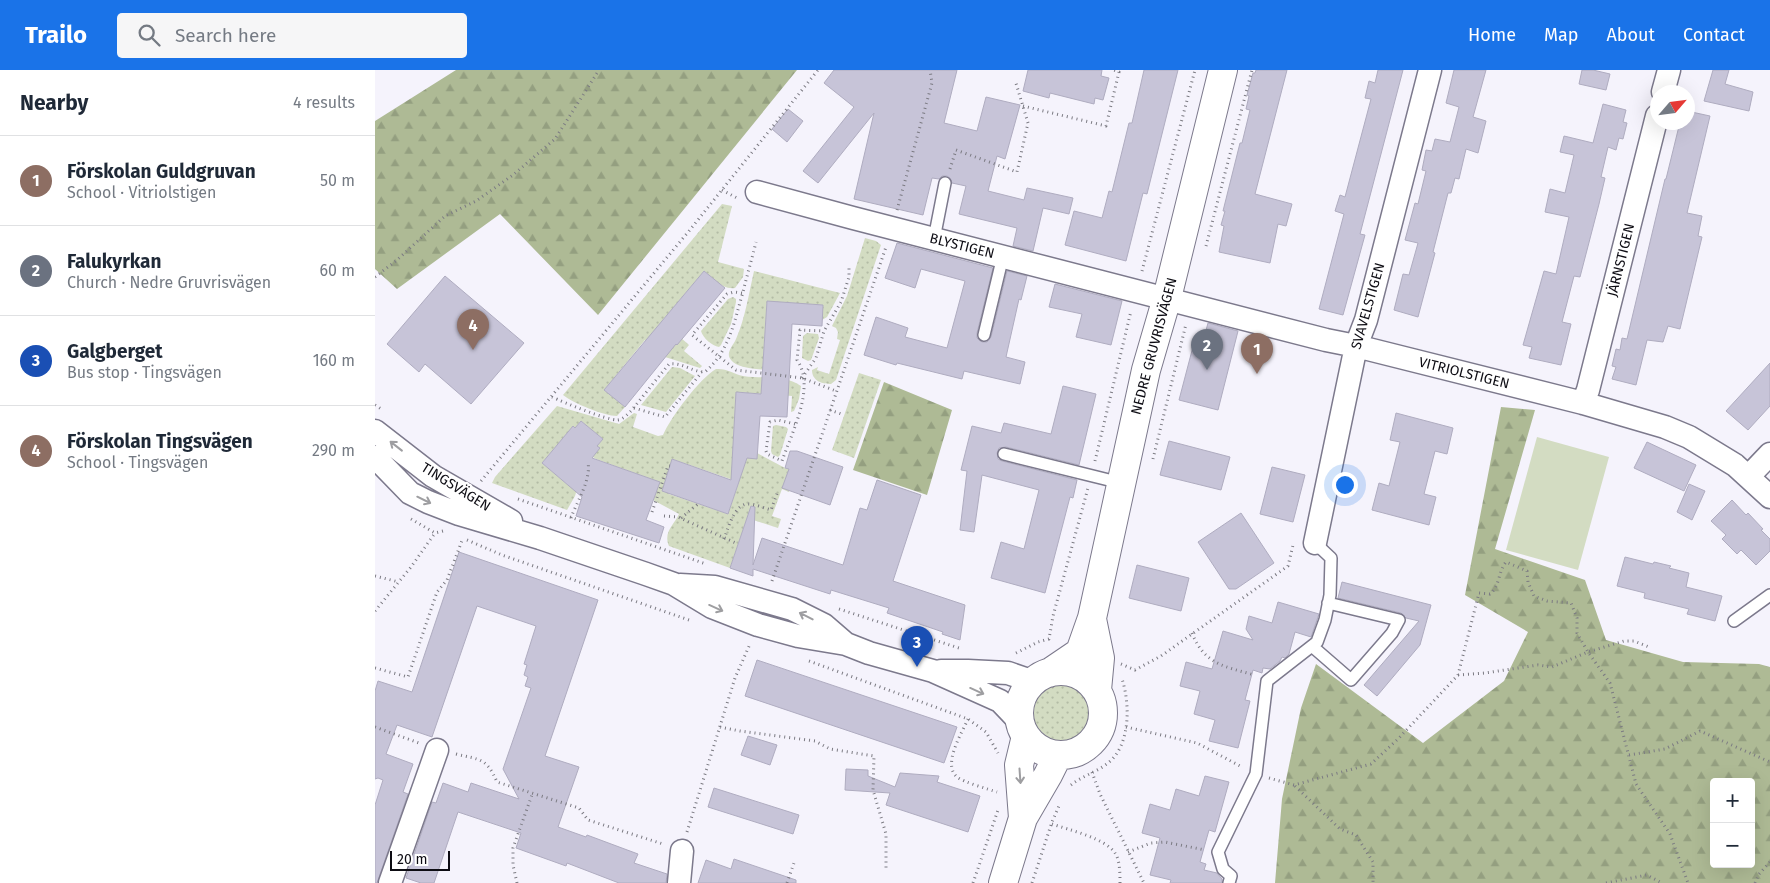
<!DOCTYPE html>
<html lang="en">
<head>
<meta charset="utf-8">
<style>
  :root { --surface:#fff; --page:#f6f6f7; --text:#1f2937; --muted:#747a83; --line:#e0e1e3; --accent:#1a73e8 }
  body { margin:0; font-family:"Fira Sans",sans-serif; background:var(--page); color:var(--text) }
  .controls { position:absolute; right:15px; bottom:15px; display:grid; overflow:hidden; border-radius:5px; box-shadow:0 5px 20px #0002 }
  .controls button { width:45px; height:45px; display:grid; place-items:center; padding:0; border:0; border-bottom:1px solid var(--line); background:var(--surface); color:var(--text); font:25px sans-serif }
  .compass { position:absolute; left:1275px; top:15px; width:45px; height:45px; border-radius:50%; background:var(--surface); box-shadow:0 5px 20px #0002; rotate:62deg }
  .scale { position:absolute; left:15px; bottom:12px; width:60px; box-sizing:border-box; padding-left:5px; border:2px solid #0d0c13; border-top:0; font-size:14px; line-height:18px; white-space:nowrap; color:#0d0c13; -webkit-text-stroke:4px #fff; paint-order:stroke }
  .you { position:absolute; left:969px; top:414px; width:18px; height:18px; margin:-12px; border:4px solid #fff; border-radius:50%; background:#1a73e8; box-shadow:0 0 0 8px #1a73e833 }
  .badge { display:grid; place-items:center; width:32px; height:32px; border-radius:50%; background:var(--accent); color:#fff; font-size:16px; font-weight:700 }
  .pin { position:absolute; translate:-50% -41px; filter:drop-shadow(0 1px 2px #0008) }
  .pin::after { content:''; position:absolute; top:26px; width:18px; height:15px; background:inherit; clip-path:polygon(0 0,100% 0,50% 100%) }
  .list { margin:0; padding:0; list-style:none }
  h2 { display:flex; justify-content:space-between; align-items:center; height:65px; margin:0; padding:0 20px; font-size:21px }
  h2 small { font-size:16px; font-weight:400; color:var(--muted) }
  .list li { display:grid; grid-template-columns:32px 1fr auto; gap:15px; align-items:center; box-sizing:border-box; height:90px; padding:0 20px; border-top:1px solid var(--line) }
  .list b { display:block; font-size:19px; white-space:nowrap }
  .list p { margin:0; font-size:16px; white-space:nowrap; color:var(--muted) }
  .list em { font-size:16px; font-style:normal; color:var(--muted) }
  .icon { flex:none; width:28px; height:28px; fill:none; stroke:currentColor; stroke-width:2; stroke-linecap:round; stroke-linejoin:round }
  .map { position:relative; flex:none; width:1395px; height:813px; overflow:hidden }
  header { display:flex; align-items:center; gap:30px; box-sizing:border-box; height:70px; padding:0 25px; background:var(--accent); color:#fff }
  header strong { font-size:24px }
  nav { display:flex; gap:28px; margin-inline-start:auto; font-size:18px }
  .search { width:350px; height:45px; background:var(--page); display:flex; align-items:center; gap:12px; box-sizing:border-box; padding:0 18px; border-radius:5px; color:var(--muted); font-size:19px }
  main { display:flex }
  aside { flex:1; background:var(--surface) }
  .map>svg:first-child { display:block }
  .green { fill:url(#green-dots); fill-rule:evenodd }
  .forest { fill:url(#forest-firs); fill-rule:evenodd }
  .pitch { fill:#d3dcc2 }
  .building { fill:#c7c4d8; stroke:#afacc0 }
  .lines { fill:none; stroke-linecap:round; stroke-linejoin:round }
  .lane-casing { stroke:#7c798c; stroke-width:14 }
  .street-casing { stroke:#7c798c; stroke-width:25 }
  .secondary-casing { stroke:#7c798c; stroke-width:30 }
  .path { stroke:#7b7a82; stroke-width:3; stroke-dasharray:1 4; stroke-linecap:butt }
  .lane { stroke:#fff; stroke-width:11 }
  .street { stroke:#fff; stroke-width:22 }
  .secondary { stroke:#fff; stroke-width:28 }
  .oneway { stroke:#9e9ea1 }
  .labels { text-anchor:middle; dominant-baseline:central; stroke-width:5; stroke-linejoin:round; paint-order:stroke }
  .street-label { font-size:14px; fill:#0d0c13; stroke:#fff }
</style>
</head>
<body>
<header>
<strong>Trailo</strong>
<div class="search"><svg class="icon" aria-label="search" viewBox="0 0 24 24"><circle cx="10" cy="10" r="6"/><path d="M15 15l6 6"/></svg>Search here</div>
<nav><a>Home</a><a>Map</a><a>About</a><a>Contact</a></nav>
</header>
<main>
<aside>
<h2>Nearby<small>4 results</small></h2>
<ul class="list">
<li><span class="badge" style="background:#8d6e63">1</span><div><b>Förskolan Guldgruvan</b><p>School · Vitriolstigen</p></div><em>50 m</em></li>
<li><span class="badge" style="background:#6b7280">2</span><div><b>Falukyrkan</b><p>Church · Nedre Gruvrisvägen</p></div><em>60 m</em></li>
<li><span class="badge" style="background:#1a4fb4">3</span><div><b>Galgberget</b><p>Bus stop · Tingsvägen</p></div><em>160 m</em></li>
<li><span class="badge" style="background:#8d6e63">4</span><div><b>Förskolan Tingsvägen</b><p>School · Tingsvägen</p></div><em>290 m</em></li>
</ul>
</aside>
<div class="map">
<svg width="1395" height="813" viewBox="0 0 1395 813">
  <defs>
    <pattern id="green-dots" width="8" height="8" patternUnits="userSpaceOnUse" patternTransform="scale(1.25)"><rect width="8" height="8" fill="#d3dcc2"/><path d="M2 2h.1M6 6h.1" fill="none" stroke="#b4bca6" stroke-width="1.8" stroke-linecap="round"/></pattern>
    <pattern id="forest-firs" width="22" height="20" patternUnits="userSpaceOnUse" patternTransform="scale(1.25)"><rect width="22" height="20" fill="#aeba95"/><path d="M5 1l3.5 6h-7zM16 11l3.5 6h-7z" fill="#949f80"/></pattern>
  </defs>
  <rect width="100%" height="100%" fill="#f5f3fc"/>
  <path class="green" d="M347,134L357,136L343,192L369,199L368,207L360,218C347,220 338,208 329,201L287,251L314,275L309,281L327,296L325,298L290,287L270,270L229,320L250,337L242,346C229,346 198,333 188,325Z
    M490,168L501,171L506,175L461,310L456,314C447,314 437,311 437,300L443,297L442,300L454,304L465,270L462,269L463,262L461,258L457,256L472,226Z
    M379,201L465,223L452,247L447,250L448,235L392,232L388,296L412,300C399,300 364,301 356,290C350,283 358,276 361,269C370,249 374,223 379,201Z
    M358,227L361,229V232L356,254L346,275L344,277C337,276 328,268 326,261L353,229Z
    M432,263L443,264L444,268L436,290L433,291L427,288L428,266Z
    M297,297L305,298L320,306L291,342L266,335Z
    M341,299C351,298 359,304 368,306C387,309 409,304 426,316L424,329L419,341L416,342L417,326L361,322L382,389V383L410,398L422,402L414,422L407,419L397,446L406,449L403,458L372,448L355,498L294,476C288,462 299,455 304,444L278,430L284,412L221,389L218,387L222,376L228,369L206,351L200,358L198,356L167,393L193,415L208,399L200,426L192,440L117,413L120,407L182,336L244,354L259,343L262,344L258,357L283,366L288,365C296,347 325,308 341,299ZM297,389L364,412L353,444L294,424Z
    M484,303L506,310L479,388L457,380Z
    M401,355L411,357L413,359L405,385L403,387L397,384L396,381L398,356Z
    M656 642a30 30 0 1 1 60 0a30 30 0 1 1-60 0Z"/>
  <path class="forest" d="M81,0H422L223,245L125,144L22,219L0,199V51Z
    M509,312L577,340L552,425L478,400Z
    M1126,337L1160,340L1120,479L1210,510L1231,570L1308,592L1384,594L1395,597V813H900L907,729L926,638L941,594L1048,673L1129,611L1153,562L1090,525ZM1339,712H1376V794H1339Z"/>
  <path class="pitch" d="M1162,367L1234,387L1203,500L1131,480Z"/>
  <path class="building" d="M459,0H582L569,53L602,61L611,27L645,35L630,89L622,86L613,121L649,130L652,118L698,128L694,144L668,138L658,181L638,176L642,158L584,144L591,116L577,113L575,108L572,106H567L564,109L557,108L548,145L479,129L499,43L443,113L428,101L479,37L449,13Z
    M653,0H727L726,6L734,8L728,30L720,28L719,34L675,23L674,28L648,21Z
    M769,0H803L772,124L768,123L751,191L690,175L699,141L727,148L734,121L737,122L754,53H757Z
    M881,0H912L880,124L917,134L911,156L903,154L895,193L844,182L849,156L846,155L850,141H848L865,73H867L875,40L871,39L874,26L872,25L878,3H880Z
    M1003,0H1028L985,164L990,165L968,245L944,239L969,144L960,141L965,125L970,127L996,29L990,28L994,11L1000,13Z
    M1079,0H1111L1098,47L1111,51L1103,83L1091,79L1084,109L1080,108L1076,123H1073L1058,182L1060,183L1043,247L1019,240L1028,204L1034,205L1043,173L1030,170L1040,133L1043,134L1051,101L1047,100L1051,80L1057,81L1060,69L1075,72L1084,37L1071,33Z
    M1207,0H1218L1235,4L1231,20L1204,14Z
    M1338,0H1354L1350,14L1378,22L1374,41L1329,31Z
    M1228,34L1251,40L1248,52L1252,53L1248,69L1244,68L1241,80L1233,77L1226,107L1230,108L1224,134L1205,207L1199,206L1187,252L1196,254L1186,295L1154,288L1157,277L1148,275L1169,201L1181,204L1194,147L1170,142L1175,119L1190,123L1199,85L1185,82L1189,66L1218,73Z
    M413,39L428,51L412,72L397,59Z
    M1312,41L1335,46L1312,143L1327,146L1323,166L1327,167L1305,259L1293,256L1288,272L1272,270L1261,315L1237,309L1241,297L1237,296L1241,279L1245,280L1247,268L1252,269L1290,109H1291L1305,52H1312Z
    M522,173L618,198L602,263V268L607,272H612L616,267L632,201L652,206L646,230L644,229L631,287L650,292L645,314L589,301L587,309L522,293L521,295L489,285L501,247L533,258L530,267L572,278L590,211L546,199L540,218L510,208Z
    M329,201L350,218L302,275L301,274L250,337L229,320Z
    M70,206L149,273L96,334L50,294L44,302L12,274Z
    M680,214L747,231L736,275L701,267L707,244L674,237Z
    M392,231L448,235L447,256L417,254L412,347L385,346L382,389L372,388L353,444L287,421L297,389L356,410L361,322L386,324Z
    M833,253L863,261L843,340L804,330L820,269L828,271Z
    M1395,293V336L1373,360L1351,341Z
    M688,316L721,324L704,395L631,377L624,378L622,383L623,389L627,391L702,410L698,428L695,427L670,523L616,508L626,472L649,479L664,420L607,405L599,462L585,460L592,401L586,400L597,356L626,363L629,353L676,364Z
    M1021,343L1078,358L1072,384L1060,381L1049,424L1061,427L1054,455L997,440L1004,413L1014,416L1025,372L1015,370Z
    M206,351L228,369L222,376L225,378L217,388L285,412L271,450L289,457L284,473L201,446L207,427L167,393L198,356L200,358Z
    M794,371L855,387L846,420L785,405Z
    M1272,372L1321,395L1309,421L1259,398Z
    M415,381H422L468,397L455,435L407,418L414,399L410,398Z
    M897,397L930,405L918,452L885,444Z
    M502,410L546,425L518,511L590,535L585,570L567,564L568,562L512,543L514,538L456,520L455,524L378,499V506L355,498L376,436L380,437L378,495L387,468L468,495L485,438L492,440Z
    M1314,414L1330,421L1317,450L1302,442Z
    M1357,430L1371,445L1373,443L1388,459L1386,460L1395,469V481L1381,495L1366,480L1362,484L1347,469L1351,465L1336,451Z
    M866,443L899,493L861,519H854L823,472Z
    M84,482L223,530L170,686L204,697L183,757L211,767L212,765L263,784L259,793L292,804L291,813H244L192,793L191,796L141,778L146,763L83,742L59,813H46L31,808L57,732L61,733L68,713L93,722L96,713L144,729L128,699L156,618L150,616L153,607L149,605L152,595L149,594L161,556L102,536L57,667L22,655L11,684L38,694L28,722L33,724L2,813H0V735L8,710L3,708L0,709V621L3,611L37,622Z
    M1250,487L1278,494L1279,492L1296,496L1294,498L1314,503L1311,517L1347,526L1340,551L1312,544L1314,539L1269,528L1270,523L1242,516Z
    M762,495L814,508L806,541L754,528Z
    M967,512L1056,535L1045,575L1002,626L989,615L1044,551L1031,548L1026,543L963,528Z
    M903,532L944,544L936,567L920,562L914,584L910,588L907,587L905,591L895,599L888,598L887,603L878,600L870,630L875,631L863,678L834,671L840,650L819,644L825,621L805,616L811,592L837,599L848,561L878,570L871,559L874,546L897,553Z
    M382,590L582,657L569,693L370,626Z
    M373,666L402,675L395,695L366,685Z
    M471,699L493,700V706L520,717L525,703L564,706L562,712L605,726L593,762L511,735L515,723L470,720Z
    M830,706L854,712L840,762L834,760L825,792L831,794L829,800L842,803L847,809V813H795L796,810L775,805L785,768L767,763L775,734L795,740L801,719L824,726Z
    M339,718L424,745L418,764L333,737Z
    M359,789L421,810V813H323L331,790L356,799Z"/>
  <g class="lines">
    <defs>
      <path id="lane" d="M559,169L570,113
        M609,265L628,186
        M629,384L746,413
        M1359,551L1395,525
        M938,577L976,610L1017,563L1024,550L953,533
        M854,813L856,806L848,799L843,782L881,704L892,611L942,572L950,550L955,525L956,488L940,473"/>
      <path id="street" d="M1288,22L1294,0
        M382,122L478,148L951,270L981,276L1208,333L1290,357L1314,367L1360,395L1395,427
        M1208,333L1213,320L1282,46
        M0,361L58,406L136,451
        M0,387L35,423L53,432L84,444L165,468L271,504L299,514L337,537L383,555L423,566L471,574L494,583L558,601L625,631L646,653
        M1374,406L1395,384
        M940,473L981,276L991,250L1055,0
        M305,515L340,517L417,539L449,555L471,574
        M566,601H593L633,603L659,612
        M15,813L62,680
        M304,813L307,781"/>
      <path id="secondary" d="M717,549L725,588L722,620
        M644 643a42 42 0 1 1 84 0a42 42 0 1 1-84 0Z
        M674,603L705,582L717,548L771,300L792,228L848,0
        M648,748L644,695L651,666
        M628,813L648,748L673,705L683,685"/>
    </defs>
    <use href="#lane" class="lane-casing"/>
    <use href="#street" class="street-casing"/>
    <use href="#secondary" class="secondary-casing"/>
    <path class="path" d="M648,36L731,56L744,2L739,0
      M575,99L581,80L642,102L653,53L640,10
      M347,120L362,128
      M522,140L557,13L555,0
      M831,176L877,0
      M767,201L820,0
      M0,207L22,190L70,146L101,131L138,105L180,69L224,0
      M367,223L359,222L352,224L317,265L361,300L427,308L461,321
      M427,308L441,288L449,261L466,232L474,207V195
      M177,327C188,332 231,350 242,350C247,350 252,345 256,341L294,294C307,292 317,302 330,302C355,280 359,252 368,222C372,205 377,189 381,172
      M0,335L8,340
      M259,338L290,347L327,302
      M455,340L469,345
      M420,354L403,350L395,352L391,381L392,384L407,391C417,362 441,317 422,290L425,260L449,261
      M778,389L811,254
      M720,391L756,241
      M106,411L314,161L443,0
      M143,429L331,494
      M277,442L293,396H295
      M289,446L303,447L363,474
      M196,448C202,431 216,411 213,392
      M306,448L323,434
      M36,449L60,463L68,461
      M349,469C353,459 359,434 373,434C380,434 389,438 396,440L403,421
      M92,470L127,485L314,550
      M0,506L24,512
      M397,511L511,177
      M464,539L587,579
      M0,541L36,497L60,463
      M817,563C830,595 849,596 879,605
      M641,583L663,572L674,569L678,546L713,418
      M434,591L593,649L611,662L623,683
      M746,594L760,600L786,586L913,496L918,475
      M0,598L33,607L62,522L72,510L88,468
      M1083,605L1110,603L1163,595L1177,597L1213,582L1249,571H1259L1274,577
      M593,649C587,663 567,694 582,707C588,712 613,719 622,722
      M0,657L44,673
      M345,657L365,661L440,671L455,679L499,686L498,720L511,764V798
      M751,657L822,673L867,697
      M81,684C105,690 111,687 122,712L204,738L213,750L288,774
      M1254,685L1290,679L1325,661L1395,692
      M717,702L725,724L769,813
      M894,708L919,715L996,694L1023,669L1083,605L1104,523L1115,524C1125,516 1123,502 1131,492L1152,501L1153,512L1159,526L1172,531L1196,533L1202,548V563L1213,582L1235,613L1261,714L1295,764L1313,813
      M696,715C707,706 722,702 733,693C756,675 755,633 747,609
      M920,716L965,759L981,765L998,792V813
      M677,754C694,760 730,768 740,783C745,790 745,804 745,813
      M312,762L360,608L375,574
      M753,782L776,773L790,772L830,780
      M142,813L138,795V778L158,722
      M412,813L420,790
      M598,813L623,740
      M657,813L677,752L684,736
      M1231,813L1272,805L1287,813
      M1380,813L1384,804L1395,792"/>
    <use href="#lane" class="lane"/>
    <use href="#street" class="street"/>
    <use href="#secondary" class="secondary"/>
  </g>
  <defs><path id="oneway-shaft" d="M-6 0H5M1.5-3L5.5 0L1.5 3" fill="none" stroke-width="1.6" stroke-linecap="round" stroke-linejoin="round" transform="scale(1.25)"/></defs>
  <g class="oneway">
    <use href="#oneway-shaft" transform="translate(21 376) rotate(-142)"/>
    <use href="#oneway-shaft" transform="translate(49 430) rotate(26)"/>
    <use href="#oneway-shaft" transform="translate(341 538) rotate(24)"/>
    <use href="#oneway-shaft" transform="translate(431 546) rotate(-153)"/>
    <use href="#oneway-shaft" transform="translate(602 621) rotate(24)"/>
    <use href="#oneway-shaft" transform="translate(645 706) rotate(86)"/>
  </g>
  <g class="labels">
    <g class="street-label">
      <text transform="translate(587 176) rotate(14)">BLYSTIGEN</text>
      <text transform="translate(1246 190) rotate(-76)">JÄRNSTIGEN</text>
      <text transform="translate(993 236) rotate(-74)">SVAVELSTIGEN</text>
      <text transform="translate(779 276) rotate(-75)">NEDRE GRUVRISVÄGEN</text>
      <text transform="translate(1089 303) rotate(14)">VITRIOLSTIGEN</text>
      <text transform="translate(81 417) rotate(32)">TINGSVÄGEN</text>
    </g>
  </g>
</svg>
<div class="controls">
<button>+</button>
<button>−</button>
</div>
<svg class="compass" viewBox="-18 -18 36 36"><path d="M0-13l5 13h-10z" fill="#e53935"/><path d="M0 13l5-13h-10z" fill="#747a83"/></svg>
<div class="scale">20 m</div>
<div class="you"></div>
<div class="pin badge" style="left:882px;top:304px;background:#8d6e63">1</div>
<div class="pin badge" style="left:832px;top:300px;background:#6b7280">2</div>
<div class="pin badge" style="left:542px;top:597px;background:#1a4fb4">3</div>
<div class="pin badge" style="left:98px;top:280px;background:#8d6e63">4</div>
</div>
</main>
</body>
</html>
